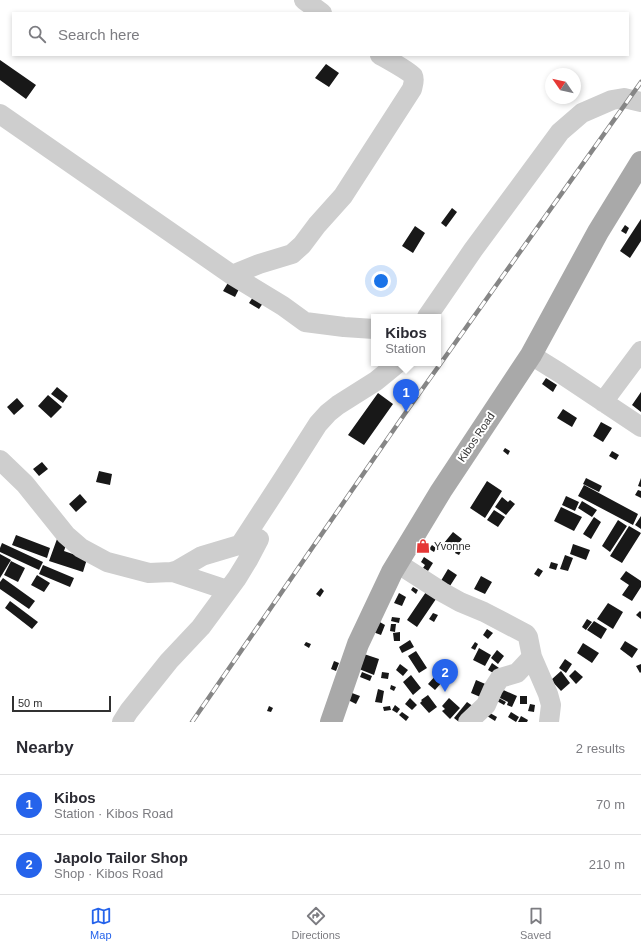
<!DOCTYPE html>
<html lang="en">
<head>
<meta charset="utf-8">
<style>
  :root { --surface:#fff; --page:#f2f2f3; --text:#2b2b33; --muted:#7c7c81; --line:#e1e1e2; --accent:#2563eb }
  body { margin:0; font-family:Helvetica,sans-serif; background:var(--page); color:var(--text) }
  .compass { position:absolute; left:545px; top:68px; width:36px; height:36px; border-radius:50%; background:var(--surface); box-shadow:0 2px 6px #0003; rotate:304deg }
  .scale { position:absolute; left:12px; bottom:10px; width:99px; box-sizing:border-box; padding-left:4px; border:2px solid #313131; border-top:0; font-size:11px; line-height:14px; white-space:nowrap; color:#313131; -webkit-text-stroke:3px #fff; paint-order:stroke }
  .you { position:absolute; left:381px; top:281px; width:14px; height:14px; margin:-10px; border:3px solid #fff; border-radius:50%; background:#1a73e8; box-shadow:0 0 0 6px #1a73e833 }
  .badge { display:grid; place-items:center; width:26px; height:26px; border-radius:50%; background:var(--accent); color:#fff; font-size:13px; font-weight:700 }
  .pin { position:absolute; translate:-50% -33px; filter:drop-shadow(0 1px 2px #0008) }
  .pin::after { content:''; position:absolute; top:21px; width:14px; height:12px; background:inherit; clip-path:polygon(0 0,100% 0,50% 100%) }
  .popup { position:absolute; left:371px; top:314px; width:70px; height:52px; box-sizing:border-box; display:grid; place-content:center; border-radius:0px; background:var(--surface); filter:drop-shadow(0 1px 3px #0005); font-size:13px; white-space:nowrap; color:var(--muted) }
  .popup b { font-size:15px; color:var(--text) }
  .popup::after { content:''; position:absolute; left:50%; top:100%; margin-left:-8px; border:8px solid transparent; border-top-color:var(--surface) }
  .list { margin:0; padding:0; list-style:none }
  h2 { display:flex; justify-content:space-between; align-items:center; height:52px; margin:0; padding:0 16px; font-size:17px }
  h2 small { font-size:13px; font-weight:400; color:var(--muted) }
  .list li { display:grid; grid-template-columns:26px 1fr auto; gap:12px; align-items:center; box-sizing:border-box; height:60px; padding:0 16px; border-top:1px solid var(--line) }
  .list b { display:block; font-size:15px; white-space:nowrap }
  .list p { margin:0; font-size:13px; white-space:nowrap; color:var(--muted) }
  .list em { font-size:13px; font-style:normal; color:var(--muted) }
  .icon { flex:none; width:22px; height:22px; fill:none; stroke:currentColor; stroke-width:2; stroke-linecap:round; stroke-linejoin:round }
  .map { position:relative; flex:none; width:641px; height:722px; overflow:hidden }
  .search { position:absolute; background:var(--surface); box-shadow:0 2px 6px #0003; left:12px; right:12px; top:12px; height:44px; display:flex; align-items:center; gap:10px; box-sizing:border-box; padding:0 14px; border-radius:0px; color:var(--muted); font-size:15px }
  .sheet { height:172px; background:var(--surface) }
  nav { display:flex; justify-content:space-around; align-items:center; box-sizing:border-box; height:56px; border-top:1px solid var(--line); background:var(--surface); font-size:11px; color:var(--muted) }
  nav a { display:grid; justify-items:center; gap:2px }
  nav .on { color:var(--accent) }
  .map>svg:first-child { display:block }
  .building { fill:#181818 }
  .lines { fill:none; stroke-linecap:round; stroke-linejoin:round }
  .minor { stroke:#cecece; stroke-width:20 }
  .major { stroke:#a9a9a9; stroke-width:22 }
  .rail-casing { stroke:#868686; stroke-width:4.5 }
  .rail { stroke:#fff; stroke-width:3; stroke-dasharray:9; stroke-linecap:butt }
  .labels { text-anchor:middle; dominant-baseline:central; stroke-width:4; stroke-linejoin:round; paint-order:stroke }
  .street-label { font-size:11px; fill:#313131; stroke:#fff }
  .poi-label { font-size:11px; fill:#313131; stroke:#fff; text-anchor:start }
</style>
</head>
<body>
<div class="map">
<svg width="641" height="722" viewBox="0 0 641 722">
  <rect width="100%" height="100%" fill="#fff"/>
  <path class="building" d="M0,60L36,85L26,99L0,80Z
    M326,64L339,73L329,87L315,78Z
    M452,208L457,212L446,227L441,223Z
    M641,219V241L630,258L620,251Z
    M625,225L629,228L626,234L621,231Z
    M415,226L425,233L413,253L402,246Z
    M229,281L240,287L235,297L223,291Z
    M253,297L263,303L259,309L249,303Z
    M546,378L557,385L553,392L542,384Z
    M57,387L68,396L63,403L51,394Z
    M641,392V412L632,405Z
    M378,393L393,404L364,445L348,435Z
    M48,395L62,407L51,418L38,406Z
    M17,398L24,406L14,415L7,407Z
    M563,409L577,418L572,427L557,418Z
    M601,422L612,428L603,442L593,436Z
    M505,448L510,451L508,455L503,451Z
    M612,451L619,455L616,460L609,456Z
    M42,462L48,469L39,476L33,469Z
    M99,471L112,474L110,485L96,482Z
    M586,478L602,486L599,492L583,484Z
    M641,478V487L638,486Z
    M487,481L502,491L485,518L470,508Z
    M584,485L638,514L633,525L578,496Z
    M638,490L641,491V498L635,495Z
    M80,494L87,502L76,512L69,504Z
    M566,496L579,502L575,511L562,505Z
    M502,497L508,502L510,500L515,504L506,515L495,507Z
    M582,501L597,510L592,517L578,508Z
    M561,507L582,517L574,531L554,521Z
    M494,510L505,517L498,527L487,520Z
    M641,516V529L635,525Z
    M594,517L601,522L591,539L583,534Z
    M618,520L627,526L610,552L602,546Z
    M629,526L641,533L622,563L610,556Z
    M453,532L462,539L454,550L444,543Z
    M16,535L50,548L47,558L12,545Z
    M57,539L67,542L64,551L87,559L83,572L49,561Z
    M2,543L43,562L39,570L0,552V548Z
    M573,544L590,550L586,560L570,554Z
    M432,545L436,548L434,552L429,549Z
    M459,545L463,548L459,555L455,553Z
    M0,554L11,560L0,578Z
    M565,555L573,558L568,571L560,569Z
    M424,557L433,563L428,571L423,568L425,565L421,562Z
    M11,561L25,568L18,582L4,575Z
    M551,562L558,564L556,570L549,568Z
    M43,565L74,578L70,587L39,574Z
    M538,568L543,571L539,577L534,574Z
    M448,569L457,575L448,589L439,584Z
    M626,571L641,581V587L632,601L622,595L629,585L620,579Z
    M37,575L50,583L44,592L31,585Z
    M481,576L492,582L485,594L474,589Z
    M3,578L35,601L29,609L0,589V582Z
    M413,587L418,590L416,594L411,590Z
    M321,588L324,591L320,597L316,594Z
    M426,592L436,599L417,627L407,620Z
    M399,593L406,597L402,606L394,603Z
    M10,601L38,622L32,629L5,608Z
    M608,603L623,612L613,629L597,619Z
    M640,611L641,612V619L636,615Z
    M433,613L438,615L434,622L429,619Z
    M392,617L400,618L399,623L391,621Z
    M587,619L592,622L586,630L582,627Z
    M378,621L385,625L381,635L373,632Z
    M594,621L607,629L601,639L587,630Z
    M391,624H396L395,632L390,631Z
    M487,629L493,633L488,639L483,635Z
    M400,632V641H394L393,633Z
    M410,640L414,647L402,653L399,647Z
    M625,641L638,649L632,658L620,649Z
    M306,642L311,644L309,648L304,645Z
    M475,642L478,644L475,650L471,648Z
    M583,643L599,653L592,663L577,653Z
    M479,648L491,655L485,666L473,660Z
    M497,650L504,656L498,664L491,658Z
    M416,651L427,668L419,673L408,656Z
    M364,654L379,659L374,675L359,669Z
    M565,659L572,664L566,673L559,668Z
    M334,661L339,663L336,671L331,669Z
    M492,663L499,668L495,674L488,670Z
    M400,664L408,670L403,676L396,670Z
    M641,664V672L640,673L636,666Z
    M575,670L583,677L576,684L569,676Z
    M561,671L570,683L561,691L551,680Z
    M362,672L372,676L370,681L360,677Z
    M382,672L389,673L388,679L381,678Z
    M411,675L421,688L413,695L403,682Z
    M436,675L443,681L435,690L428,684Z
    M476,680L490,686L485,699L471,693Z
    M391,685L396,687L394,691L390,689Z
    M499,688L517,696L512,707L507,705L508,702L496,696Z
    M378,689L384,691L382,703L375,702Z
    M352,693L360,696L356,704L348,700Z
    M428,695L437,707L429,713L420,703L422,701L421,700Z
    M520,696H527V704H520Z
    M497,697L506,702L504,705L495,700Z
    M410,698L417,705L412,710L405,704Z
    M449,698L460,708L450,719L442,711L445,709L442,706Z
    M467,702L477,709L459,722L454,718Z
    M530,704L535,705L534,712L528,711Z
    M395,705L400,709L397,713L392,710Z
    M269,706L273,708L271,712L267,711Z
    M390,706L391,710L384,711L383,707Z
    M402,712L409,717L406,721L399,715Z
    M511,712L519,717L516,722L508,717Z
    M490,713L497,717L495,721L487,716Z
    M521,716L528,720L527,722H518Z"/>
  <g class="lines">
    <path class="minor" d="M304,0L322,13
      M0,114L232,275L283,306L305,322L344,327L374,329
      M232,275L259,264L292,254L302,245L317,225L343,196L412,89C413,85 415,80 413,76C409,71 387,59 380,55
      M427,317L473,250L560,132L582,113L612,100L624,98L641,102
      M531,355L560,373L641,427
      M603,402L641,351
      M0,460L25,484L66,535L81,548L107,562L149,573L171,572L178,570L202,556L259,539
      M240,545L283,479L318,424L328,413L338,405L376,381L398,363
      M397,563L442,592L460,602L484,612L526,634L528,637L532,657L548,694L551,705L549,722
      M173,572L227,590
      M122,722L129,711L169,661L201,627L237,578L248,560L259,539
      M468,722L486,705L493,689L500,678L517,673L532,657"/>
    <path class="major" d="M331,722L358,644L392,572L441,491L531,355L598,232L641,162"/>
    <defs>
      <path id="rail" d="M192,722L406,412L641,82"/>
    </defs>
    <use href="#rail" class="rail-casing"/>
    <use href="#rail" class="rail"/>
  </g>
  <defs>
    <symbol id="shop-bare" viewBox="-9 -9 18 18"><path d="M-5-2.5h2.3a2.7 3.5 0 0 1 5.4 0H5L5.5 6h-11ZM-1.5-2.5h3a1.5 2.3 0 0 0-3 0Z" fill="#e53736" stroke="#fff" stroke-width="2.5" paint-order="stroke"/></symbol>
  </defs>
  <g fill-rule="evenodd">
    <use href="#shop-bare" x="413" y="536" width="20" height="20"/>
  </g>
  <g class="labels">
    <g class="street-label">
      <text transform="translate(476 437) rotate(-56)">Kibos Road</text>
    </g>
    <g class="poi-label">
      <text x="434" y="546">Yvonne</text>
    </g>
  </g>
</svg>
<svg class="compass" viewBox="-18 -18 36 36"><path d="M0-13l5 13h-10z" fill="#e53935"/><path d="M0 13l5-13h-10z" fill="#7c7c81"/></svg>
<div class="scale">50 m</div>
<div class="you"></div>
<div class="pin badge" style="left:406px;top:412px">1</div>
<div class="popup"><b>Kibos</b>Station</div>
<div class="pin badge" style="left:445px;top:692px">2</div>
<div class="search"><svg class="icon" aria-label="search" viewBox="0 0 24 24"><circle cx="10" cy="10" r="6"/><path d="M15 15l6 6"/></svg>Search here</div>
</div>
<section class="sheet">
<h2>Nearby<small>2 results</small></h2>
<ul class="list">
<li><span class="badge">1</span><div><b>Kibos</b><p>Station · Kibos Road</p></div><em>70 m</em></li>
<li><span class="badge">2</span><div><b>Japolo Tailor Shop</b><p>Shop · Kibos Road</p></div><em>210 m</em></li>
</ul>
</section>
<nav>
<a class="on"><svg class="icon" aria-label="map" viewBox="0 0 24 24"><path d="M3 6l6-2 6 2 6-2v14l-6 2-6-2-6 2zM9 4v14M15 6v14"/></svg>Map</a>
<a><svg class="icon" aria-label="directions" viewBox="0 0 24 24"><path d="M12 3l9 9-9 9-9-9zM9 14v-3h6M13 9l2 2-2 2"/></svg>Directions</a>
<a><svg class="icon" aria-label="saved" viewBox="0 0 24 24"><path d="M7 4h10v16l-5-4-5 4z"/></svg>Saved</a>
</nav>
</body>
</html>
